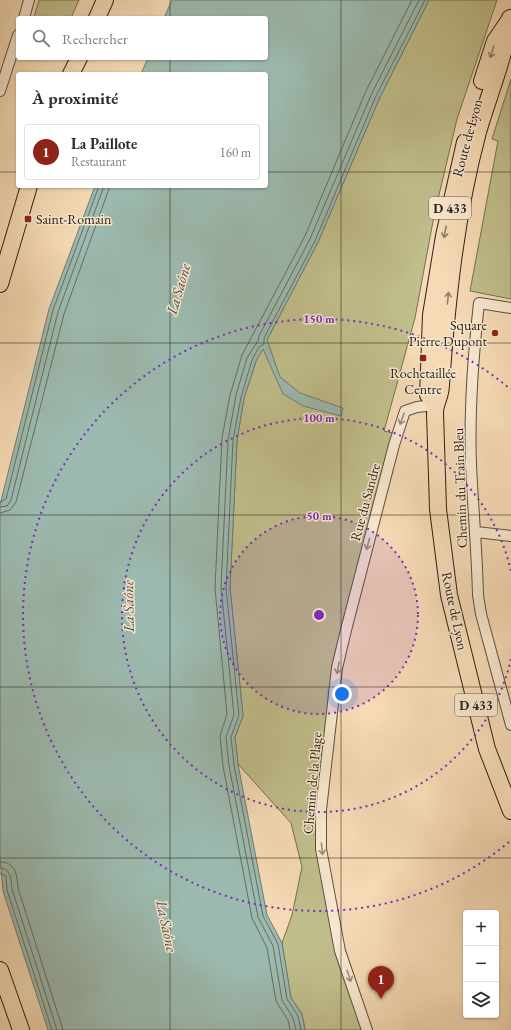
<!DOCTYPE html>
<html lang="fr">
<head>
<meta charset="utf-8">
<style>
  :root { --surface:#fff; --page:#f7f7f7; --text:#2b2b33; --muted:#7c7c81; --line:#e1e1e2; --accent:#8f2418 }
  body { margin:0; font-family:"EB Garamond",serif; background:var(--page); color:var(--text) }
  .controls { position:absolute; right:12px; bottom:12px; display:grid; overflow:hidden; border-radius:4px; box-shadow:0 1px 3px #0004 }
  .controls button { width:36px; height:36px; display:grid; place-items:center; padding:0; border:0; border-bottom:1px solid var(--line); background:var(--surface); color:var(--text); font:20px sans-serif }
  .you { position:absolute; left:342px; top:694px; width:14px; height:14px; margin:-10px; border:3px solid #fff; border-radius:50%; background:#1a73e8; box-shadow:0 0 0 6px #1a73e833 }
  .badge { display:grid; place-items:center; width:26px; height:26px; border-radius:50%; background:var(--accent); color:#fff; font-size:13px; font-weight:700 }
  .pin { position:absolute; translate:-50% -33px; filter:drop-shadow(0 1px 2px #0008) }
  .pin::after { content:''; position:absolute; top:21px; width:14px; height:12px; background:inherit; clip-path:polygon(0 0,100% 0,50% 100%) }
  .list { margin:0; padding:0; list-style:none }
  h2 { display:flex; justify-content:space-between; align-items:center; height:52px; margin:0; padding:0 16px; font-size:17px }
  h2 small { font-size:13px; font-weight:400; color:var(--muted) }
  .list li { display:grid; grid-template-columns:26px 1fr auto; gap:12px; align-items:center; box-sizing:border-box; height:56px; margin:0 8px 8px; padding:0 8px; border:1px solid var(--line); border-radius:4px }
  .list b { display:block; font-size:15px; white-space:nowrap }
  .list p { margin:0; font-size:13px; white-space:nowrap; color:var(--muted) }
  .list em { font-size:13px; font-style:normal; color:var(--muted) }
  .icon { flex:none; width:22px; height:22px; fill:none; stroke:currentColor; stroke-width:2; stroke-linecap:round; stroke-linejoin:round }
  .map { position:relative; flex:none; width:511px; height:1030px; overflow:hidden }
  .search { position:absolute; background:var(--surface); box-shadow:0 1px 3px #0004; left:16px; top:16px; width:252px; height:44px; display:flex; align-items:center; gap:10px; box-sizing:border-box; padding:0 14px; border-radius:4px; color:var(--muted); font-size:15px }
  .panel { position:absolute; background:var(--surface); box-shadow:0 1px 3px #0004; left:16px; top:72px; width:252px; height:116px; border-radius:4px }
  .map>svg:first-child { display:block }
  .green { fill:#c0be8b; stroke:#757052 }
  .water { fill:#9cbaaf; stroke:#6e7d73 }
  .lines { fill:none; stroke-linecap:round; stroke-linejoin:round }
  .shore { stroke:#636e64; stroke-width:1 }
  .street-casing { stroke:#5d4f40; stroke-width:12 }
  .primary-casing { stroke:#2a2119; stroke-width:18 }
  .street { stroke:#f8e7cf; stroke-width:10 }
  .primary { stroke:#f5dab5; stroke-width:16 }
  .oneway { stroke:#907e67 }
  .oneway2 { stroke:#9b8e7d }
  .grid { fill:none; stroke:#2a2119; stroke-width:1; stroke-opacity:0.55 }
  .ring { fill:none; stroke:#7b2cbf; stroke-width:2; stroke-dasharray:2 4 }
  .poi-dot { fill:#8f2418; stroke:#f8e7cf; stroke-width:1.5 }
  .labels { text-anchor:middle; dominant-baseline:central; stroke-width:3; stroke-linejoin:round; paint-order:stroke }
  .shield { fill:#f8e7cf; stroke:#685c50; stroke-width:1 }
  .shield-label { font-size:13px; font-weight:bold; fill:#2a2119 }
  .street-label { font-size:14px; fill:#2a2119; stroke:#f8e7cf }
  .poi-label { font-size:14px; fill:#2a2119; stroke:#f8e7cf; text-anchor:start }
  .water-label { font-size:15px; font-style:italic; fill:#4c4f46; stroke:#f8e7cf }
  .centre { fill:#7b2cbf; stroke:#f8e7cf; stroke-width:2 }
  .ring-label { font-size:12px; text-anchor:middle; font-weight:bold; fill:#7b2cbf; stroke:#f8e7cf; stroke-width:3; stroke-linejoin:round; paint-order:stroke }
</style>
</head>
<body>
<div class="map">
<svg width="511" height="1030" viewBox="0 0 511 1030">
  <rect width="100%" height="100%" fill="#f5dab5"/>
  <filter id="stains"><feTurbulence type="fractalNoise" baseFrequency=".005" numOctaves="4"/><feColorMatrix values="0 0 0 0 .2 0 0 0 0 .09 0 0 0 0 .02 0 0 0 .5 -.17"/></filter>
  <radialGradient id="worn" r=".72"><stop offset=".6" stop-color="#630" stop-opacity="0"/><stop offset="1" stop-color="#630" stop-opacity=".3"/></radialGradient>
  <path class="green" d="M39,0H79L71,18H38L34,17Z
    M429,0H497L457,119L434,216L415,318L384,431L393,433L337,652L318,850L364,1030H305L302,1014L291,998L282,943L292,915L302,867L291,823L238,764L235,737L243,716L230,588L237,440L244,398L256,361L318,242L380,97Z
    M511,79V299L470,291L498,141L492,139Z"/>
  <path class="water" d="M172,0H429L380,97L318,242L267,340L280,377L300,393L343,408L341,416L303,406L283,394L263,349L256,361L244,398L237,440L230,588L243,716L235,737L238,764L267,915L282,943L291,998L302,1014L305,1030H48L3,891L0,857V505L49,309L95,186H266V74H141L148,58H266V18H164Z"/>
  <g class="lines">
    <path class="shore" d="M0,502L6,499L53,310L99,186
      M0,507L7,506L11,500L58,312L104,186
      M0,513L10,510L16,502L64,314L110,186
      M0,862C16,862 17,875 18,888L63,1030
      M0,868C12,869 11,880 12,889L57,1030
      M0,873L6,876L7,890L52,1030
      M290,1030L288,1020L276,1001L267,948L252,918L223,766L220,736L227,714L215,588L222,438L230,395L242,355L305,236L366,91L412,0
      M296,1030L293,1018L282,1000L273,946L258,917L229,766L226,737L234,715L221,588L228,440L236,395L247,358L258,341L259,336L310,239L372,93L419,0
      M301,1030L298,1016L287,999L278,944L263,916L234,765L231,737L239,715L226,588L233,440L241,397L252,360L259,347L264,344V338L315,241L376,96L425,0"/>
    <defs>
      <path id="street" d="M24,18L29,0
        M0,91L18,35
        M511,308L479,303C473,357 469,411 471,465C473,508 477,552 478,595L481,614L511,725
        M476,532L511,536
        M367,1030L340,951L321,849V810L337,668L346,630L394,445L405,411L417,407L435,405"/>
      <path id="primary" d="M97,18L105,0
        M510,18C505,57 489,94 478,132C456,214 447,300 441,385C441,396 435,403 435,413L438,509L449,595L487,749L511,811
        M71,74L79,58
        M482,81L495,41L508,22
        M0,284L29,186
        M435,405L428,395L431,315L444,236L465,142
        M0,970L21,1030"/>
    </defs>
    <use href="#street" class="street-casing"/>
    <use href="#primary" class="primary-casing"/>
    <use href="#street" class="street"/>
    <use href="#primary" class="primary"/>
  </g>
  <defs><path id="oneway-shaft" d="M-6 0H5M1.5-3L5.5 0L1.5 3" fill="none" stroke-width="1.6" stroke-linecap="round" stroke-linejoin="round"/></defs>
  <g class="oneway">
    <use href="#oneway-shaft" transform="translate(492 52) rotate(107)"/>
    <use href="#oneway-shaft" transform="translate(445 232) rotate(101)"/>
    <use href="#oneway-shaft" transform="translate(448 298) rotate(-84)"/>
  </g>
  <g class="oneway2">
    <use href="#oneway-shaft" transform="translate(402 419) rotate(110)"/>
    <use href="#oneway-shaft" transform="translate(368 544) rotate(105)"/>
    <use href="#oneway-shaft" transform="translate(338 668) rotate(100)"/>
    <use href="#oneway-shaft" transform="translate(322 849) rotate(84)"/>
    <use href="#oneway-shaft" transform="translate(349 976) rotate(72)"/>
  </g>
  <path class="grid" d="M170,0V18M341,0V1030M170,58V74M0,172H18M266,172H511M170,186V1030M0,343H511M0,515H511M0,687H511M0,858H511"/>
  <circle cx="319" cy="615" r="99" fill="#7b2cbf" fill-opacity=".12"/>
  <g class="ring">
    <circle cx="319" cy="615" r="99"/>
    <path d="M511 659A197 197 0 1 1 511 571"/>
    <path d="M509 842A296 296 0 1 1 509 388"/>
  </g>
  <g class="poi-dot">
    <rect x="24" y="215" width="8" height="8" rx="2"/>
    <circle cx="495" cy="333" r="4"/>
    <rect x="419" y="354" width="8" height="8" rx="2"/>
  </g>
  <g class="labels">
    <g class="shield">
      <rect x="429" y="197" width="42" height="22" rx="3"/>
      <rect x="455" y="694" width="42" height="22" rx="3"/>
    </g>
    <g class="shield-label">
      <text x="450" y="208">D 433</text>
      <text x="476" y="705">D 433</text>
    </g>
    <g class="street-label">
      <text transform="translate(467 138) rotate(-75)">Route de Lyon</text>
      <text transform="translate(460 488) rotate(-92)">Chemin du Train Bleu</text>
      <text transform="translate(365 502) rotate(-75)">Rue du Sandre</text>
      <text transform="translate(455 611) rotate(78)">Route de Lyon</text>
      <text transform="translate(312 783) rotate(-85)">Chemin de la Plage</text>
    </g>
    <g class="poi-label">
      <text x="36" y="219">Saint-Romain</text>
      <text x="487" y="325" text-anchor="end">Square<tspan x="487" dy="16">Pierre Dupont</tspan></text>
      <text x="423" y="373" text-anchor="middle">Rochetaillée<tspan x="423" dy="16">Centre</tspan></text>
    </g>
    <g class="water-label">
      <text transform="translate(178 289) rotate(-74)">La Saône</text>
      <text transform="translate(128 606) rotate(-91)">La Saône</text>
      <text transform="translate(167 926) rotate(78)">La Saône</text>
    </g>
  </g>
  <circle cx="319" cy="615" r="6" class="centre"/>
  <g class="ring-label">
    <text x="319" y="323">150 m</text>
    <text x="319" y="422">100 m</text>
    <text x="319" y="520">50 m</text>
  </g>
  <rect width="100%" height="100%" filter="url(#stains)"/>
  <rect width="100%" height="100%" fill="url(#worn)"/>
</svg>
<div class="controls">
<button>+</button>
<button>−</button>
<button><svg class="icon" aria-label="layers" viewBox="0 0 24 24"><path d="M12 4l9 5-9 5-9-5zM3 14l9 5 9-5"/></svg></button>
</div>
<div class="you"></div>
<div class="pin badge" style="left:381px;top:999px">1</div>
<div class="search"><svg class="icon" aria-label="search" viewBox="0 0 24 24"><circle cx="10" cy="10" r="6"/><path d="M15 15l6 6"/></svg>Rechercher</div>
<section class="panel">
<h2>À proximité<small></small></h2>
<ul class="list">
<li><span class="badge">1</span><div><b>La Paillote</b><p>Restaurant</p></div><em>160 m</em></li>
</ul>
</section>
</div>
</body>
</html>
